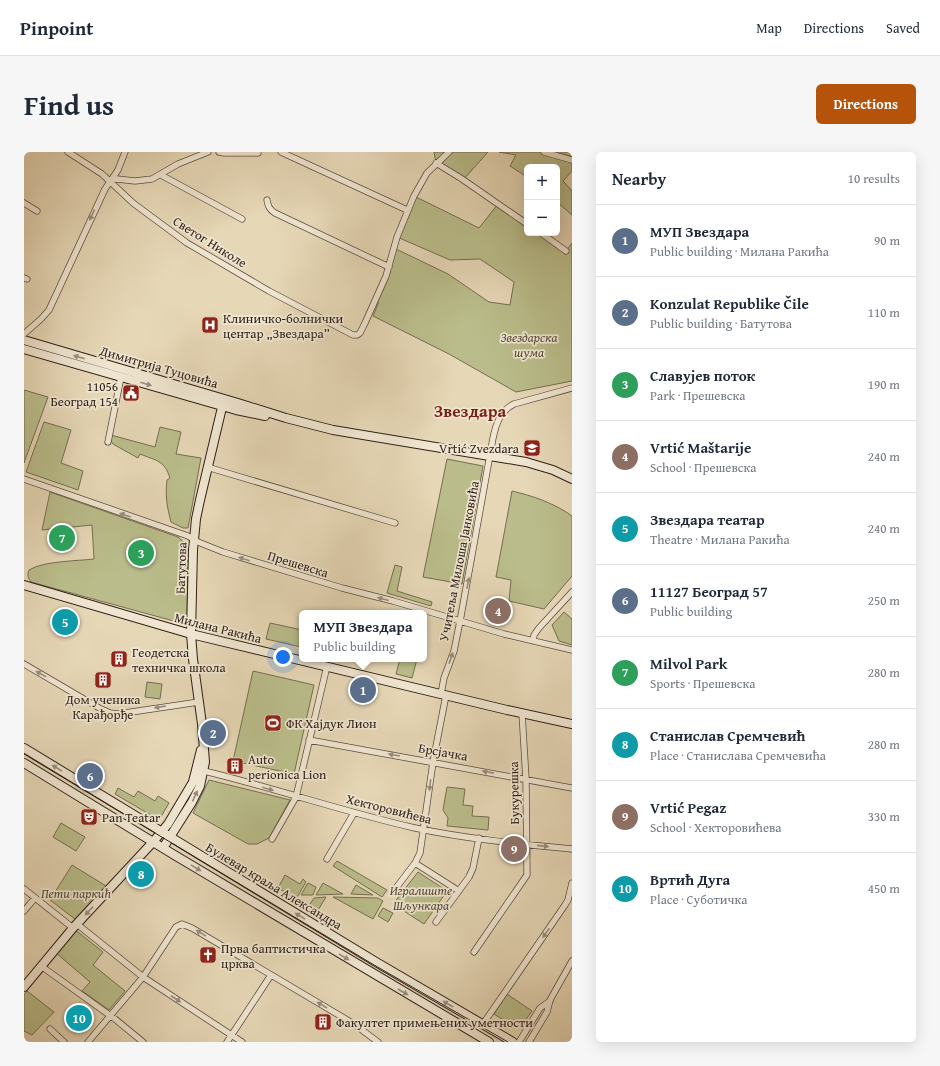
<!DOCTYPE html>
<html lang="en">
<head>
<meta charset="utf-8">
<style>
  :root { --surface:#fff; --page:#f6f6f7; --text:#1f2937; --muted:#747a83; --line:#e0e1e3; --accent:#b45309 }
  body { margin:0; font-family:"Gentium Book Plus",serif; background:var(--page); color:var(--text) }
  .controls { position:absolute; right:12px; top:12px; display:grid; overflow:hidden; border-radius:6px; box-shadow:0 4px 16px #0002 }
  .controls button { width:36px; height:36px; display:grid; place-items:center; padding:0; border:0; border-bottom:1px solid var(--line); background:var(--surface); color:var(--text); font:20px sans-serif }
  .you { position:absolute; left:259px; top:505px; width:14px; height:14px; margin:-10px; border:3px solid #fff; border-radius:50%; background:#1a73e8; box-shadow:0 0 0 6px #1a73e833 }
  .badge { display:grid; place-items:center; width:26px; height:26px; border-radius:50%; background:var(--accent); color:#fff; font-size:13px; font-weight:700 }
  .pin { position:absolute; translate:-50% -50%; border:2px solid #fff; box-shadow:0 1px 4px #0006 }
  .popup { position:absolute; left:275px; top:458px; width:128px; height:52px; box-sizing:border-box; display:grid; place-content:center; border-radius:6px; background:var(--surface); filter:drop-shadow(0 1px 3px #0005); font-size:13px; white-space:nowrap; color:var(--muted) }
  .popup b { font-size:15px; color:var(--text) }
  .popup::after { content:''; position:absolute; left:50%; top:100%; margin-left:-8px; border:8px solid transparent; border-top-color:var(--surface) }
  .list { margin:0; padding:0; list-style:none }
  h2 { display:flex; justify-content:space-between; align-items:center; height:52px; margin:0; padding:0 16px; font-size:17px }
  h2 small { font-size:13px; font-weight:400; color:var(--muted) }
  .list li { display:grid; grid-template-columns:26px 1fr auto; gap:12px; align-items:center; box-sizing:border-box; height:72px; padding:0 16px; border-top:1px solid var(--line) }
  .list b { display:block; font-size:15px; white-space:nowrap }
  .list p { margin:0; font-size:13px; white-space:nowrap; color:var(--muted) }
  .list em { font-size:13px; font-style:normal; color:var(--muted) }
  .map { position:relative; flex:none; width:548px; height:890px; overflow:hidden; border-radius:6px }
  header { display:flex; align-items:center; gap:24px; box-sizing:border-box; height:56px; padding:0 20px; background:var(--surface); border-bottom:1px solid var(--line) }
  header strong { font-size:19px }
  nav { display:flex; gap:22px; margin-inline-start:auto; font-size:14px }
  .intro { display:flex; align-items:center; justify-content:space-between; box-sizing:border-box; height:96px; padding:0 24px }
  h1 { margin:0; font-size:28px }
  .button { padding:10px 18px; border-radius:6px; background:var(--accent); color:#fff; font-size:14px; font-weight:700 }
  main { display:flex; gap:24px; padding:0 24px }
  aside { flex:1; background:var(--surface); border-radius:6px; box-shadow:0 4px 16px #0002 }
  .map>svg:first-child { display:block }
  .green { fill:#babd8b; stroke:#746e52 }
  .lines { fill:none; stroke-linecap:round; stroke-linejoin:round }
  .street-casing { stroke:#5d4d40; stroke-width:7 }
  .secondary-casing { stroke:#2f1f18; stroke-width:10 }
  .street { stroke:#efe5d0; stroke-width:5.5 }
  .secondary { stroke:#efe5d0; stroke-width:8 }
  .tram { stroke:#2f1f18; stroke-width:1 }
  .oneway { fill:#998c7d }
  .labels { text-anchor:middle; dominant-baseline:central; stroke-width:3.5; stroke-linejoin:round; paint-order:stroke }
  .street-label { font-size:13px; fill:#2f1f18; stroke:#efe5d0 }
  .poi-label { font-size:13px; fill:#2f1f18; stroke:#efe5d0; text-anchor:start }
  .park-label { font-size:13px; font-style:italic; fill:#594e3a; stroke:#efe5d0 }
  .district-label { font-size:17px; font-weight:bold; fill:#7a1f14; stroke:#efe5d0 }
</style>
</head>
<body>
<header>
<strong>Pinpoint</strong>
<nav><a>Map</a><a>Directions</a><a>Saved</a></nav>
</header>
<div class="intro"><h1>Find us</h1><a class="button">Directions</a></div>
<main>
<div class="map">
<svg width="548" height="890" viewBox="0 0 548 890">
  <rect width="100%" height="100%" fill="#e6d7b6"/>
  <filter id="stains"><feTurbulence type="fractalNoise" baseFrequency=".005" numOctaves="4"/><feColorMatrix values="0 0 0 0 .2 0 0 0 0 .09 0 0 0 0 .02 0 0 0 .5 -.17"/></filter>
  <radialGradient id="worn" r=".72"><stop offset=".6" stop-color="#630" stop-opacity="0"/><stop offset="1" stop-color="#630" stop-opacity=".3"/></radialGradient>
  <path class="green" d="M410,0H464L440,27L503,72V81H517L542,99L548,91V229L492,240L425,202L349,164L354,152L355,141L370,96L424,122L465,150L486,153L490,130L456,107L426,108L373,85L390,44L455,76L474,52L412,11Z
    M475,0H548V19L539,29L548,39V63L533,50V15H503V25L486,14L492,3Z
    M0,238L24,245L0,311Z
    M20,270L47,278L37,311L59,319L54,338L2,320Z
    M136,275L157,280L152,302L177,306L164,376H159L147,370C143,355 141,343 143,328L146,326C140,308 133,309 116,302L114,306L89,292L87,289V283L131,295Z
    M423,307L459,314L438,432L399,425Z
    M488,339C509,344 530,351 548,364V424L520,457L485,449L487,428L472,425Z
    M26,340L154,385L164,394L163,467L157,471L7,430C4,426 3,423 5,418C19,409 53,409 70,407L68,373L18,378Z
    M371,413L378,415L373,439L408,450L407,454L363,441Z
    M540,460L548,467V493L535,489L528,473Z
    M246,471L278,478L277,495L242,487Z
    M376,507H393L388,526L372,522Z
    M229,519L290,533L270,622L209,609Z
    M123,530L138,532L136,547L121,545Z
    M185,628L266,648L245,686L233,692H224L169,661Z
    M423,635L441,637L439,653L449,654L448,664L465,665L464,678L423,674L424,666L419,658Z
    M94,636L110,645L114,639L131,649L134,644L145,651L135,668L91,642Z
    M37,671L61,685L52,699L29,685Z
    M313,709L363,738L358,745L309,714Z
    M48,713L82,734L51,767L26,748Z
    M394,720L423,739L400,772L369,752Z
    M261,723L276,732L279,727L282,730L272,747L254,736Z
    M284,731L292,735L289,743H277Z
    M299,731L319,742L292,743Z
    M332,733L349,743L327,742Z
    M302,745L293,760L284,755L290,746Z
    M309,745L354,746L359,749L349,767Z
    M359,756L369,761L364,770L354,764Z
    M50,777L79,800L69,813L101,839L85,858L58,839L66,830L31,800Z
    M3,839L30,860L8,883L0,879V843Z
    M483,842L508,859L498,873L489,874L470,862Z"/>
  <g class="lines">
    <defs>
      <path id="street" d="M44,0L78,22L109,51L163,91L245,139L329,183H333L336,181L341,171L362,124L373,85L390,44L403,21L425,0
        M195,0L200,1H234
        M257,0L383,58
        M520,0L548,8
        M412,11L438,27L503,72
        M137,23L218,67
        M87,29L93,27L111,29L128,27L154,12L184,0
        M243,48C244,54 245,57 251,61L365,115
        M0,51L13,59
        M517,81L542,99
        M0,126L3,127
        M0,182L17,167L25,158L81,37L94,18L101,0
        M84,290L97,225
        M183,315L371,371
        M0,327L164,384L174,390L199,400L318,436L369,449L480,482L548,498
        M509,489L510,483L515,476L548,440
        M0,512L77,557L86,561L94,562L175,550
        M417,542L420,526L430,499L437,464L469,286C472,272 476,259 490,252L548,236
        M285,588L548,636
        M180,619C251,636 320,660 391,676C443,687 496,692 548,697
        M248,687L272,645L303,514
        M303,707L330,661
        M391,711L435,739
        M372,736L391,711L396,701L409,610L422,543
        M0,737L49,776
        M0,759L11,746
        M412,770L445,725L449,716L455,686
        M53,772L119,825L218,890
        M450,800L503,723L502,627L498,561
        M17,814L91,867L119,890
        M459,872L541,753L544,748L548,731
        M26,877L40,890
        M64,890L119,825L152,775L158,772L168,776L330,872L354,890
        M203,890L247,823
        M495,890L516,856L526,849
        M505,890L523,860L526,848L548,809"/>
      <path id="secondary" d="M0,188L214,251L262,266L309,278L502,310L529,318L548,327
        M0,197L212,258L241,264
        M0,433L167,482L483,558L548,572
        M0,596L352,810L489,890
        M0,611L152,704L465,890
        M139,696L168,650L176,634L181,610L178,572L169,507L167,482L169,398L172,367L176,348L200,247
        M0,835L49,776L129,690L144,672L169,630L177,598"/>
    </defs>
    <use href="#street" class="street-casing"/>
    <use href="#secondary" class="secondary-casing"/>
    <use href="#street" class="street"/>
    <use href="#secondary" class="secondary"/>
    <path class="tram" d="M0,602L350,813L484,890"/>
  </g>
  <defs><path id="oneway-solid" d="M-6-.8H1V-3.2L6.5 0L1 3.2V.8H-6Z"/></defs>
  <g class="oneway">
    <use href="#oneway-solid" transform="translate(68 63) rotate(115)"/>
    <use href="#oneway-solid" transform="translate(55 205) rotate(-164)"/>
    <use href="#oneway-solid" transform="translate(122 232) rotate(16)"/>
    <use href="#oneway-solid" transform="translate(101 363) rotate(-161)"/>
    <use href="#oneway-solid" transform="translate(220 407) rotate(-163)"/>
    <use href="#oneway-solid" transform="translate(444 431) rotate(-79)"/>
    <use href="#oneway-solid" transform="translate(359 447) rotate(-165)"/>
    <use href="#oneway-solid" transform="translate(427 506) rotate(-71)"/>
    <use href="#oneway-solid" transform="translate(17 522) rotate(-151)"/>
    <use href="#oneway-solid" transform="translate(136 555) rotate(171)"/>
    <use href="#oneway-solid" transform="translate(370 603) rotate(-170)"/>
    <use href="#oneway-solid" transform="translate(33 616) rotate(-149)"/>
    <use href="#oneway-solid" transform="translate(464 620) rotate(-169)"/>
    <use href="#oneway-solid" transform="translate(406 633) rotate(97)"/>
    <use href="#oneway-solid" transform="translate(244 637) rotate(16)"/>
    <use href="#oneway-solid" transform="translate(171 644) rotate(-65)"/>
    <use href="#oneway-solid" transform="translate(519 694) rotate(6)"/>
    <use href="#oneway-solid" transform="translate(172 716) rotate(31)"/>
    <use href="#oneway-solid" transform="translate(65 759) rotate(133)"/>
    <use href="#oneway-solid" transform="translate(276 764) rotate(-149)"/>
    <use href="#oneway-solid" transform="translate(177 781) rotate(-149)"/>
    <use href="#oneway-solid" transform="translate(522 781) rotate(125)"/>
    <use href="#oneway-solid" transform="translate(320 805) rotate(31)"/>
    <use href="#oneway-solid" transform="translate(379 840) rotate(30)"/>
    <use href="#oneway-solid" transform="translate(152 847) rotate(33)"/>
    <use href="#oneway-solid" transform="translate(424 852) rotate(-150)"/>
    <use href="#oneway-solid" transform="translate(298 853) rotate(-149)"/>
  </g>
  <defs>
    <symbol id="hospital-square" viewBox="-11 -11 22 22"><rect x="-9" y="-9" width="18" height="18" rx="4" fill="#8f2418" stroke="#efe5d0"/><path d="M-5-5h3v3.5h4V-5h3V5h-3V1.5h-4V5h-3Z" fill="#fff"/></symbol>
    <symbol id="civic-square" viewBox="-11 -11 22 22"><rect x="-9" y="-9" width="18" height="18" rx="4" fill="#8f2418" stroke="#efe5d0"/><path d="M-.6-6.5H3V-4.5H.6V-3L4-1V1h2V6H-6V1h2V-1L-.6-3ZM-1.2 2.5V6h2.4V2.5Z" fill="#fff"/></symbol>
    <symbol id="school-square" viewBox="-11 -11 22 22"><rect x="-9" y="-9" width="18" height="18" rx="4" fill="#8f2418" stroke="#efe5d0"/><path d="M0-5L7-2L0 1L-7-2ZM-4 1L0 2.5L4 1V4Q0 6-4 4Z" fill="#fff"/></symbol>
    <symbol id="building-square" viewBox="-11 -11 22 22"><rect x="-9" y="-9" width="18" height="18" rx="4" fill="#8f2418" stroke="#efe5d0"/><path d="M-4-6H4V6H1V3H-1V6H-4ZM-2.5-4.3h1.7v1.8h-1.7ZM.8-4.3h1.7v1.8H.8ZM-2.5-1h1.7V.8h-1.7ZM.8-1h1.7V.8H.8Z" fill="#fff"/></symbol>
    <symbol id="stadium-square" viewBox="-11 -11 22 22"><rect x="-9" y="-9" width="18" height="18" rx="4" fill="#8f2418" stroke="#efe5d0"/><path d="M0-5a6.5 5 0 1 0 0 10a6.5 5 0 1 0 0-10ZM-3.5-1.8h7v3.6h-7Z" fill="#fff"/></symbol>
    <symbol id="theatre-square" viewBox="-11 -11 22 22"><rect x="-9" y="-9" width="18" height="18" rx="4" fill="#8f2418" stroke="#efe5d0"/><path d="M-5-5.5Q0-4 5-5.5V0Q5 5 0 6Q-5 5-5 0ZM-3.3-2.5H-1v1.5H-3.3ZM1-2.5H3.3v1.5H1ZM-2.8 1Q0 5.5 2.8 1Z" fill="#fff"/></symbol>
    <symbol id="church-square" viewBox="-11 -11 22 22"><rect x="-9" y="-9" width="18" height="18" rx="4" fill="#8f2418" stroke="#efe5d0"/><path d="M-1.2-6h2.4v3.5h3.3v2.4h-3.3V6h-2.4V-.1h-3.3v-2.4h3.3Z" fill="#fff"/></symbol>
  </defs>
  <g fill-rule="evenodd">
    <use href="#hospital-square" x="176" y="163" width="20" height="20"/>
    <use href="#civic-square" x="97" y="231" width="20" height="20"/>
    <use href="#school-square" x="498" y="286" width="20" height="20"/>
    <use href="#building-square" x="85" y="497" width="20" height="20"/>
    <use href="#building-square" x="69" y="518" width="20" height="20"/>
    <use href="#stadium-square" x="239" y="561" width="20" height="20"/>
    <use href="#building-square" x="201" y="604" width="20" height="20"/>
    <use href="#theatre-square" x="55" y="655" width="20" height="20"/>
    <use href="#church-square" x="174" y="793" width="20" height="20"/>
    <use href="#building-square" x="289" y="860" width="20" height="20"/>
  </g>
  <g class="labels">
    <g class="street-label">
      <text transform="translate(186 90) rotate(32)">Светог Николе</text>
      <text transform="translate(135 215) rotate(16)">Димитрија Туцовића</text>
      <text transform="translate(435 409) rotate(-79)">Учитеља Милоша Јанковића</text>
      <text transform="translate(274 412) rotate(17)">Прешевска</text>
      <text transform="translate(157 416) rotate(-88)">Батутова</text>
      <text transform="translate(194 476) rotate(14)">Милана Ракића</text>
      <text transform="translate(419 600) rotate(10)">Брсјачка</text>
      <text transform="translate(490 641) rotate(-91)">Букурешка</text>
      <text transform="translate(365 657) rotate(14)">Хекторовићева</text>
      <text transform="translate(250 734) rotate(31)">Булевар краља Александра</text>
    </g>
    <g class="poi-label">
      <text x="199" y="166">Клиничко-болнички<tspan x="199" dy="15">центар „Звездара”</tspan></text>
      <text x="94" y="234" text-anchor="end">11056<tspan x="94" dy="15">Београд 154</tspan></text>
      <text x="495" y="296" text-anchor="end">Vrtić Zvezdara</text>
      <text x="108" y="500">Геодетска<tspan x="108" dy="15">техничка школа</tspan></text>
      <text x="79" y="547" text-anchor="middle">Дом ученика<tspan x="79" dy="15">Карађорђе</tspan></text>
      <text x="262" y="571">ФК Хајдук Лион</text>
      <text x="224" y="607">Auto<tspan x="224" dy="15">perionica Lion</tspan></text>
      <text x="78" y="665">Pan Teatar</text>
      <text x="197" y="796">Прва баптистичка<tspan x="197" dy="15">црква</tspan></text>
      <text x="312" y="870">Факултет примењених уметности</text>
    </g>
    <g class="park-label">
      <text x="505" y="185">Звездарска<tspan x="505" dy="15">шума</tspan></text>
      <text x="397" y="738">Игралиште<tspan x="397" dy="15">Шљункара</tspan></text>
      <text x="52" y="741">Пети паркић</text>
    </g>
    <g class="district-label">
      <text x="446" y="258">Звездара</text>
    </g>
  </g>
  <rect width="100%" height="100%" filter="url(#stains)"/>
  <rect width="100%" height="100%" fill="url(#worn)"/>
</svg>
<div class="controls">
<button>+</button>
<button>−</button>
</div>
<div class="you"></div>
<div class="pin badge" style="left:339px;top:538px;background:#5c6f8a">1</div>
<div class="popup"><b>МУП Звездара</b>Public building</div>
<div class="pin badge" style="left:189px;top:581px;background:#5c6f8a">2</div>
<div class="pin badge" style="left:117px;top:401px;background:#2e9e5b">3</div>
<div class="pin badge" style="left:474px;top:459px;background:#8d6e63">4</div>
<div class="pin badge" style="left:41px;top:470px;background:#0f9aa8">5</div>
<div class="pin badge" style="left:66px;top:624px;background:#5c6f8a">6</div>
<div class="pin badge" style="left:38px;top:386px;background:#2e9e5b">7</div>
<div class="pin badge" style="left:117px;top:722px;background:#0f9aa8">8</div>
<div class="pin badge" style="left:490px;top:697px;background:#8d6e63">9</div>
<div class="pin badge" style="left:55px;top:866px;background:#0f9aa8">10</div>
</div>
<aside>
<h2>Nearby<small>10 results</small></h2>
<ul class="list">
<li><span class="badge" style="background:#5c6f8a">1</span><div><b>МУП Звездара</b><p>Public building · Милана Ракића</p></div><em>90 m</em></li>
<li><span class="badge" style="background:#5c6f8a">2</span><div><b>Konzulat Republike Čile</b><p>Public building · Батутова</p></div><em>110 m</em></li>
<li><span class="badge" style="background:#2e9e5b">3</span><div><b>Славујев поток</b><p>Park · Прешевска</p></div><em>190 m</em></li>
<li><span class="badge" style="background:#8d6e63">4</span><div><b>Vrtić Maštarije</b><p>School · Прешевска</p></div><em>240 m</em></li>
<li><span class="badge" style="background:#0f9aa8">5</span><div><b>Звездара театар</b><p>Theatre · Милана Ракића</p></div><em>240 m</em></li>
<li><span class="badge" style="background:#5c6f8a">6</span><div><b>11127 Београд 57</b><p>Public building</p></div><em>250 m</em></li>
<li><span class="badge" style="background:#2e9e5b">7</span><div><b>Milvol Park</b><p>Sports · Прешевска</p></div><em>280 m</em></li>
<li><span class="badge" style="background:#0f9aa8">8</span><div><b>Станислав Сремчевић</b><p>Place · Станислава Сремчевића</p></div><em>280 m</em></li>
<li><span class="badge" style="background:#8d6e63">9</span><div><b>Vrtić Pegaz</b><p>School · Хекторовићева</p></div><em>330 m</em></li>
<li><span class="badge" style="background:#0f9aa8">10</span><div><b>Вртић Дуга</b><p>Place · Суботичка</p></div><em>450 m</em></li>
</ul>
</aside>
</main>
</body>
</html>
